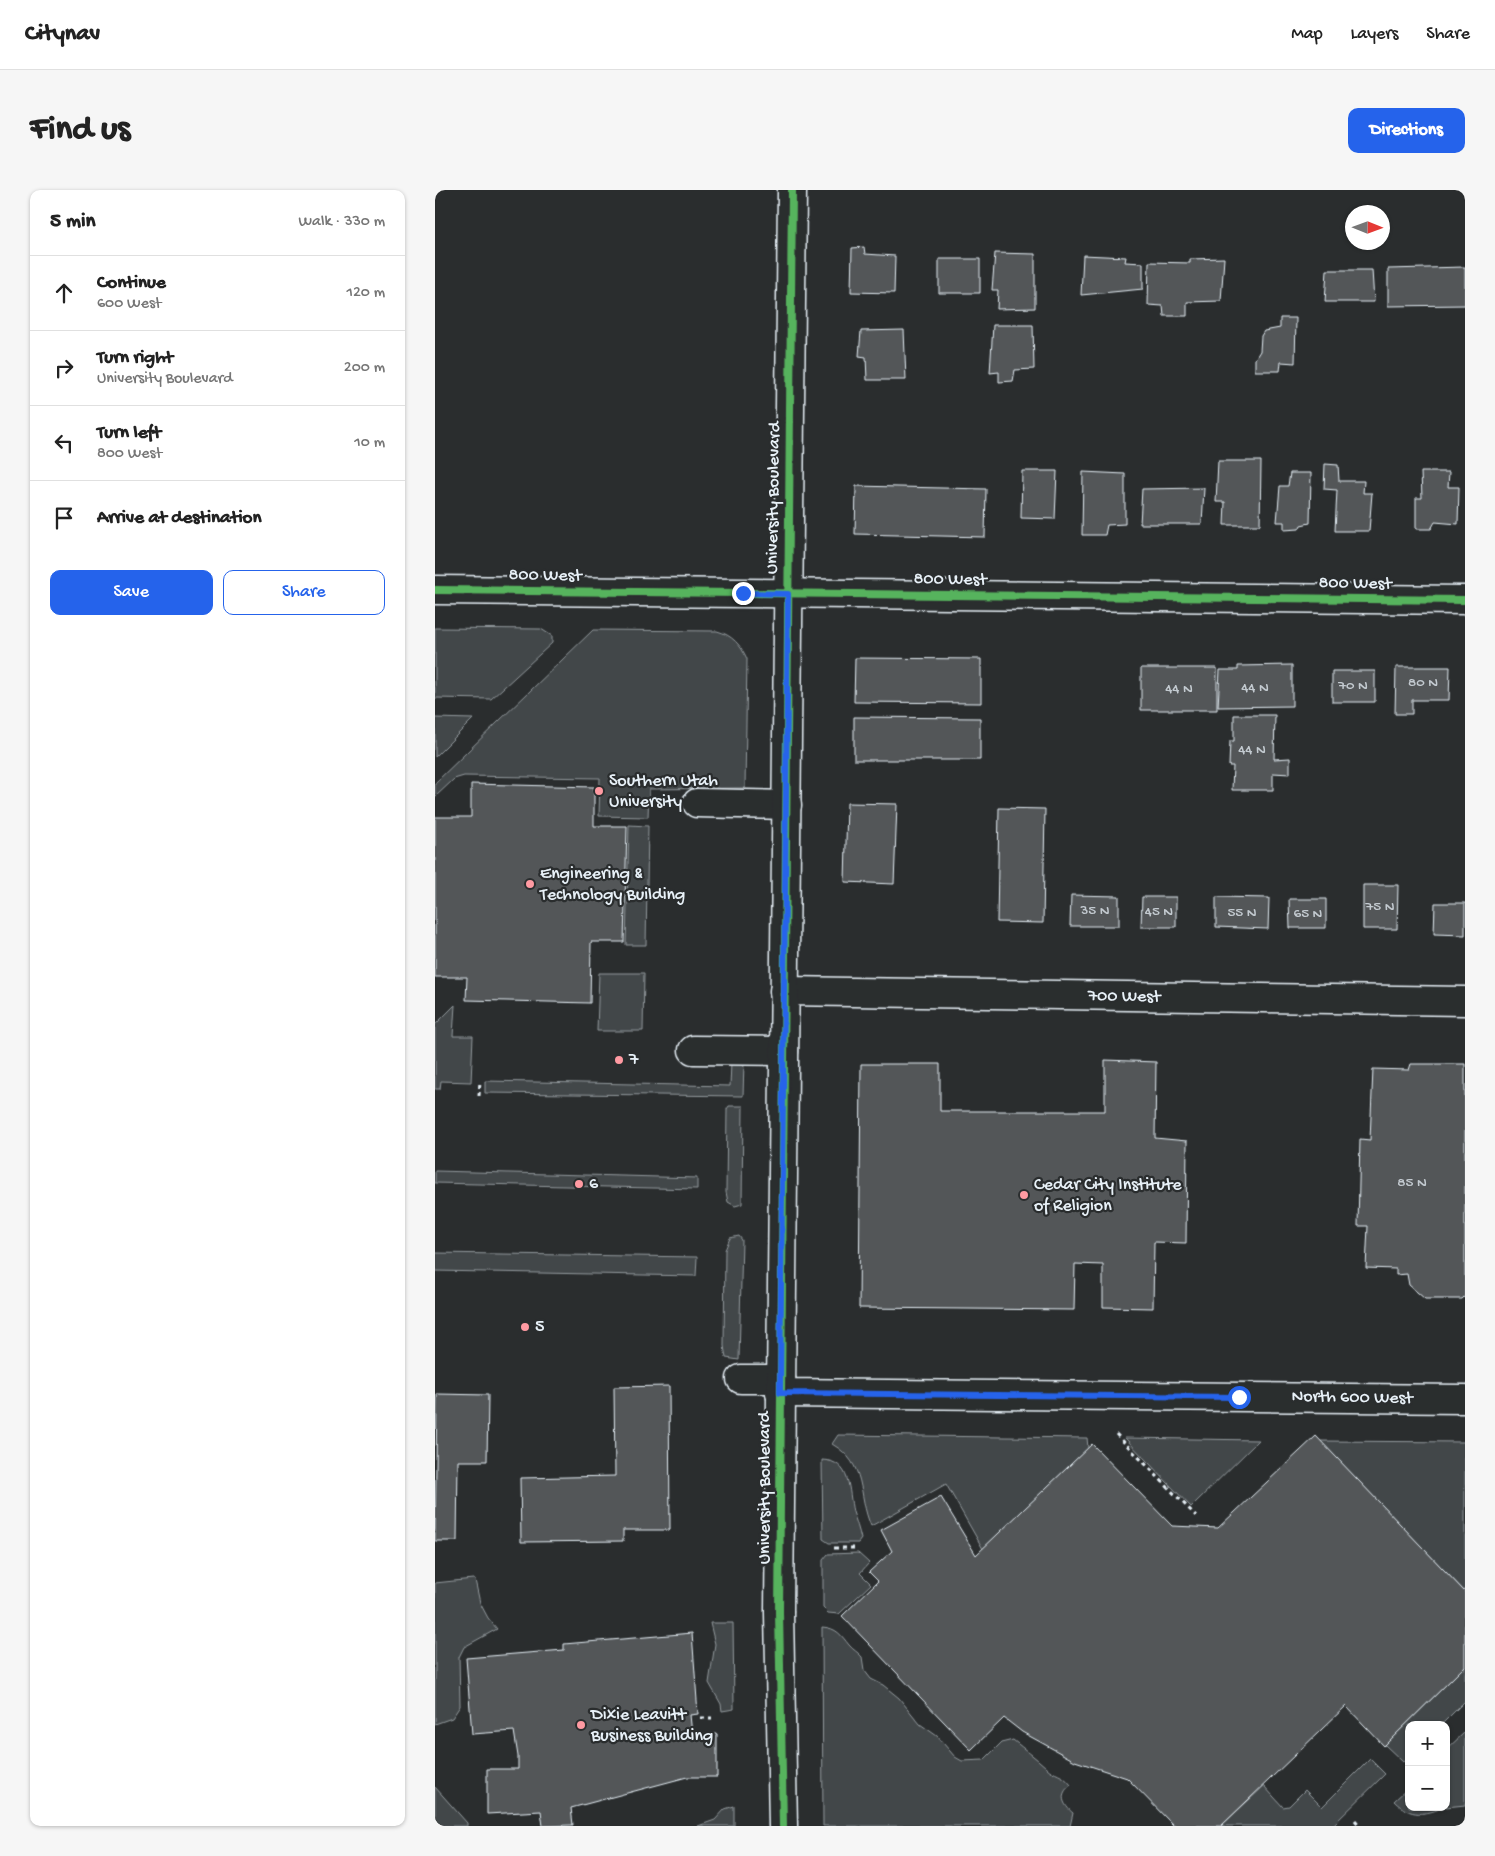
<!DOCTYPE html>
<html lang="en">
<head>
<meta charset="utf-8">
<style>
  :root { --surface:#fff; --page:#f6f6f6; --text:#222; --muted:#767676; --line:#e0e0e0; --accent:#2563eb }
  body { margin:0; font-family:"Gochi Hand",sans-serif; background:var(--page); color:var(--text) }
  .controls { position:absolute; right:15px; bottom:15px; display:grid; overflow:hidden; border-radius:10px; box-shadow:0 1px 4px #0004 }
  .controls button { width:45px; height:45px; display:grid; place-items:center; padding:0; border:0; border-bottom:1px solid var(--line); background:var(--surface); color:var(--text); font:25px sans-serif }
  .compass { position:absolute; left:910px; top:15px; width:45px; height:45px; border-radius:50%; background:var(--surface); box-shadow:0 1px 4px #0004; rotate:91deg }
  .stop { position:absolute; width:15px; height:15px; margin:-11px; border:4px solid #2563eb; border-radius:50%; background:#fff }
  .stop.end { background:#2563eb; border-color:#fff; box-shadow:0 1px 5px #0008 }
  .list { margin:0; padding:0; list-style:none }
  h2 { display:flex; justify-content:space-between; align-items:center; height:65px; margin:0; padding:0 20px; font-size:21px }
  h2 small { font-size:16px; font-weight:400; color:var(--muted) }
  .list li { display:grid; grid-template-columns:32px 1fr auto; gap:15px; align-items:center; box-sizing:border-box; height:75px; padding:0 20px; border-top:1px solid var(--line) }
  .list b { display:block; font-size:19px; white-space:nowrap }
  .list p { margin:0; font-size:16px; white-space:nowrap; color:var(--muted) }
  .list em { font-size:16px; font-style:normal; color:var(--muted) }
  .actions { display:flex; gap:10px; padding:15px 20px }
  .actions a { flex:1; padding:11px 0; border:1px solid var(--accent); border-radius:10px; text-align:center; font-size:18px; color:var(--accent) }
  .actions .main { background:var(--accent); color:#fff }
  .icon { flex:none; width:28px; height:28px; fill:none; stroke:currentColor; stroke-width:2; stroke-linecap:round; stroke-linejoin:round }
  .map { position:relative; flex:none; width:1030px; height:1636px; overflow:hidden; border-radius:10px }
  header { display:flex; align-items:center; gap:30px; box-sizing:border-box; height:70px; padding:0 25px; background:var(--surface); border-bottom:1px solid var(--line) }
  header strong { font-size:24px }
  nav { display:flex; gap:28px; margin-inline-start:auto; font-size:18px }
  .intro { display:flex; align-items:center; justify-content:space-between; box-sizing:border-box; height:120px; padding:0 30px }
  h1 { margin:0; font-size:35px }
  .button { padding:12px 22px; border-radius:10px; background:var(--accent); color:#fff; font-size:18px; font-weight:700 }
  main { display:flex; gap:30px; padding:0 30px }
  aside { flex:1; background:var(--surface); border-radius:10px; box-shadow:0 1px 4px #0004 }
  .map>svg:first-child { display:block }
  .green { fill:#424648; stroke:#959ca0 }
  .building { fill:#535759; stroke:#e8f1f8 }
  .lines { fill:none; stroke-linecap:round; stroke-linejoin:round }
  .minor-casing { stroke:#e8f1f8; stroke-width:31 }
  .major-casing { stroke:#e8f1f8; stroke-width:31 }
  .path { stroke:#e8f1f8; stroke-width:3; stroke-dasharray:4 4; stroke-linecap:butt }
  .minor { stroke:#2a2d2e; stroke-width:28 }
  .major { stroke:#2a2d2e; stroke-width:28 }
  .cycleway-casing { stroke:#2a2d2e; stroke-width:11 }
  .cycleway { stroke:#56b35d; stroke-width:8 }
  .route { stroke:#2563eb; stroke-width:6 }
  .poi-dot { fill:#ff9aa2; stroke:#2a2d2e; stroke-width:2 }
  .labels { text-anchor:middle; dominant-baseline:central; stroke-width:4.5; stroke-linejoin:round; paint-order:stroke }
  .number-label { font-size:15px; fill:#c3cad0 }
  .street-label { font-size:18px; fill:#e8f1f8; stroke:#2a2d2e }
  .poi-label { font-size:18px; fill:#e8f1f8; stroke:#2a2d2e; text-anchor:start }
</style>
</head>
<body>
<header>
<strong>Citynav</strong>
<nav><a>Map</a><a>Layers</a><a>Share</a></nav>
</header>
<div class="intro"><h1>Find us</h1><a class="button">Directions</a></div>
<main>
<aside>
<h2>5 min<small>Walk · 330 m</small></h2>
<ul class="list">
<li><svg class="icon" aria-label="ahead" viewBox="0 0 24 24"><path d="M12 20V5M6 11l6-6 6 6"/></svg><div><b>Continue</b><p>600 West</p></div><em>120 m</em></li>
<li><svg class="icon" aria-label="right" viewBox="0 0 24 24"><path d="M7 20v-9h11M14 6l5 5-5 5"/></svg><div><b>Turn right</b><p>University Boulevard</p></div><em>200 m</em></li>
<li><svg class="icon" aria-label="left" viewBox="0 0 24 24"><path d="M17 20v-9H6M10 6l-5 5 5 5"/></svg><div><b>Turn left</b><p>800 West</p></div><em>10 m</em></li>
<li><svg class="icon" aria-label="arrive" viewBox="0 0 24 24"><path d="M6 21V4h12l-3 4 3 4H6"/></svg><div><b>Arrive at destination</b></div></li>
</ul>
<div class="actions"><a class="main">Save</a><a>Share</a></div>
</aside>
<div class="map">
<svg width="1030" height="1636" viewBox="0 0 1030 1636">
  <rect width="100%" height="100%" fill="#2a2d2e"/>
  <filter id="ink" filterUnits="userSpaceOnUse"><feTurbulence type="fractalNoise" baseFrequency=".02" numOctaves="2"/><feDisplacementMap in="SourceGraphic" scale="10" xChannelSelector="R" yChannelSelector="G"/><feConvolveMatrix kernelMatrix="1 2 1 2 8 2 1 2 1" color-interpolation-filters="sRGB"/></filter>
  <g filter="url(#ink)">
    <path class="green" d="M0,438L106,439L117,446V453L56,509L0,508Z
      M158,440L282,441C297,445 306,455 312,469L310,598L214,599L213,627L164,626L165,588L29,586L19,589L0,607V593Z
      M0,528L38,529L0,567Z
      M194,635L213,636L211,755H191Z
      M164,783H209L208,841H162Z
      M20,815L18,846H38L36,892L6,891L5,899H0V835Z
      M309,872L308,906L50,903V891L295,896L296,873Z
      M294,916H308L307,1014L300,1016L293,1012L291,1002L292,919Z
      M0,981L262,988V999L0,993Z
      M304,1046L307,1050L304,1170L291,1168L289,1156L290,1060L295,1048Z
      M0,1063L262,1067L261,1086L0,1081Z
      M403,1245L652,1248L653,1258L548,1359L511,1294L436,1336C422,1304 433,1275 397,1254Z
      M690,1248L824,1250L756,1317Z
      M885,1251L1030,1252V1402Z
      M387,1270C417,1271 413,1300 418,1322C421,1331 424,1340 426,1349L423,1353H394L388,1349Z
      M393,1364L423,1363L434,1373L425,1383L436,1394L404,1424L393,1423L388,1418V1370Z
      M38,1389L40,1390L45,1413L53,1428L62,1439L29,1457L24,1467L25,1516L17,1528L0,1534V1393Z
      M275,1433H298L299,1519L287,1521L286,1514L274,1493L280,1454Z
      M387,1437C402,1438 406,1445 414,1455C418,1460 423,1462 427,1467L429,1480L436,1489L448,1495L464,1508L485,1534L502,1546L520,1567L527,1571L549,1570L566,1553L578,1550C589,1559 600,1567 611,1577C620,1586 627,1583 636,1595C623,1604 628,1615 638,1623L635,1636H388Z
      M1030,1476V1511L1006,1535H974V1567L968,1572L950,1555Z
      M1030,1542V1615L1011,1617V1560Z
      M935,1569L950,1584L897,1636H786L829,1596L848,1617L854,1616L870,1600L887,1617Z
      M0,1597L32,1633V1636H0Z
      M974,1597V1617H1010C990,1625 976,1628 959,1611Z
      M299,1616V1636H263L280,1630L290,1619Z"/>
    <path class="building" d="M429,57L430,64L460,66L459,103L416,102L417,58Z
      M560,63L600,64V118L562,119L563,100H557Z
      M648,65L691,67L690,72L708,73V99L646,105Z
      M789,68L786,111L752,112V126H729L728,116L713,115L714,72L755,73V69Z
      M504,69H545V103H504Z
      M1030,77V115L953,116V79Z
      M892,80H937L939,112H890Z
      M845,128H861L860,173L846,172L845,181H820V169L825,161L826,146L829,141L845,138Z
      M558,135H598L599,179L580,180L578,191L564,192V182L555,183Z
      M469,140L471,190H432L431,167L424,166L426,141Z
      M783,271H826L825,335H789L790,312H781Z
      M890,274L903,275L904,291H929L928,303H937L934,341H900L902,300L889,299Z
      M587,281H622L620,329L586,328Z
      M648,282L690,284V334L672,335L670,345H647Z
      M986,282H1014L1013,297H1024L1023,334L1000,332L996,339H981V308H987Z
      M855,283H876L875,333L866,335L864,339L849,340V332H842L845,296H853Z
      M421,296L551,299L550,347L420,344Z
      M769,298L767,334H705L707,299Z
      M420,468L546,469V513L419,512Z
      M857,475V516L783,517L785,480H803V476Z
      M961,477H1015L1014,510H977V524H960Z
      M706,478H782V520H706Z
      M897,481H940V512H897Z
      M799,525H840L839,569L855,568V584L838,583V600H797L798,576H794L795,551H799Z
      M419,527L545,528V570H419Z
      M36,594L159,597V636H192L189,752H156L155,813L31,810L32,787H0V627H36Z
      M412,613L462,614L459,694L410,692Z
      M564,618L610,619L608,733L562,732Z
      M928,695H963L962,739H928Z
      M636,705L684,706V736H635Z
      M707,707H741V737H706Z
      M781,707L834,708L833,739L781,737Z
      M854,709H891V738H855Z
      M1000,713H1030V745L999,744Z
      M670,870L721,872L720,948L752,951L751,1053L719,1052L718,1118L668,1117V1075L640,1074L639,1120L424,1118L426,874H505V921H670Z
      M976,874H1030V1106L1027,1109H990L974,1095L972,1084L961,1085V1079L931,1078L933,1036H923L925,949L935,950L938,879L974,880Z
      M234,1196L235,1340H188V1351L86,1352L85,1288L180,1286L179,1197Z
      M2,1204L53,1205L52,1271H23L22,1351H0Z
      M881,1246L1030,1402V1476L949,1556L911,1516L786,1636H739L692,1588L640,1571L587,1542L569,1528L536,1560L407,1426L443,1391L434,1382L457,1361L446,1340L506,1307L541,1365L657,1254L737,1336L783,1338Z
      M257,1443L263,1524L255,1525L257,1544H282V1587H252L136,1618L138,1635L108,1636L106,1621L52,1624V1579H83V1566L79,1541L37,1544L31,1468L129,1460V1454Z"/>
    <g class="lines">
      <defs>
        <path id="minor" d="M0,400L1030,410
          M262,613L352,615
          M349,801L1030,811
          M258,860L349,861
          M306,1189H346
          M345,1203L1030,1209"/>
        <path id="major" d="M348,1636L344,1422L357,0"/>
      </defs>
      <use href="#minor" class="minor-casing"/>
      <use href="#major" class="major-casing"/>
      <path class="path" d="M44,906L45,890
        M681,1244L761,1326
        M399,1358H421
        M266,1528H277
        M920,1630L925,1636"/>
      <use href="#minor" class="minor"/>
      <use href="#major" class="major"/>
      <defs>
        <path id="cycleway" d="M0,400L1030,410
          M348,1636L344,1422L357,0"/>
      </defs>
      <use href="#cycleway" class="cycleway-casing"/>
      <use href="#cycleway" class="cycleway"/>
    </g>
  </g>
  <g class="lines" filter="url(#ink)">
    <path class="route" d="M308,403L353,404L345,1203L804,1207"/>
  </g>
  <g class="poi-dot">
    <circle cx="164" cy="601" r="5"/>
    <circle cx="95" cy="694" r="5"/>
    <circle cx="184" cy="870" r="5"/>
    <circle cx="144" cy="994" r="5"/>
    <circle cx="589" cy="1005" r="5"/>
    <circle cx="90" cy="1137" r="5"/>
    <circle cx="146" cy="1535" r="5"/>
  </g>
  <g class="labels">
    <g class="number-label">
      <text x="988" y="493">80 N</text>
      <text x="918" y="496">70 N</text>
      <text x="820" y="498">44 N</text>
      <text x="744" y="499">44 N</text>
      <text x="817" y="560">44 N</text>
      <text x="945" y="717">75 N</text>
      <text x="660" y="721">35 N</text>
      <text x="724" y="722">45 N</text>
      <text x="807" y="723">55 N</text>
      <text x="873" y="724">65 N</text>
      <text x="977" y="993">85 N</text>
    </g>
    <g class="street-label">
      <text transform="translate(339 308) rotate(-89)">University Boulevard</text>
      <text transform="translate(110 386) rotate(1)">800 West</text>
      <text transform="translate(515 390) rotate(1)">800 West</text>
      <text transform="translate(920 394) rotate(1)">800 West</text>
      <text transform="translate(689 807) rotate(1)">700 West</text>
      <text transform="translate(917 1208) rotate(1)">North 600 West</text>
      <text transform="translate(330 1298) rotate(-90)">University Boulevard</text>
    </g>
    <g class="poi-label">
      <text x="174" y="591">Southern Utah<tspan x="174" dy="21">University</tspan></text>
      <text x="105" y="684">Engineering &amp;<tspan x="105" dy="21">Technology Building</tspan></text>
      <text x="194" y="870">7</text>
      <text x="154" y="994">6</text>
      <text x="599" y="995">Cedar City Institute<tspan x="599" dy="21">of Religion</tspan></text>
      <text x="100" y="1137">5</text>
      <text x="156" y="1525">Dixie Leavitt<tspan x="156" dy="21">Business Building</tspan></text>
    </g>
  </g>
</svg>
<div class="controls">
<button>+</button>
<button>−</button>
</div>
<svg class="compass" viewBox="-18 -18 36 36"><path d="M0-13l5 13h-10z" fill="#e53935"/><path d="M0 13l5-13h-10z" fill="#767676"/></svg>
<div class="stop" style="left:804px;top:1207px"></div>
<div class="stop end" style="left:308px;top:403px"></div>
</div>
</main>
</body>
</html>
